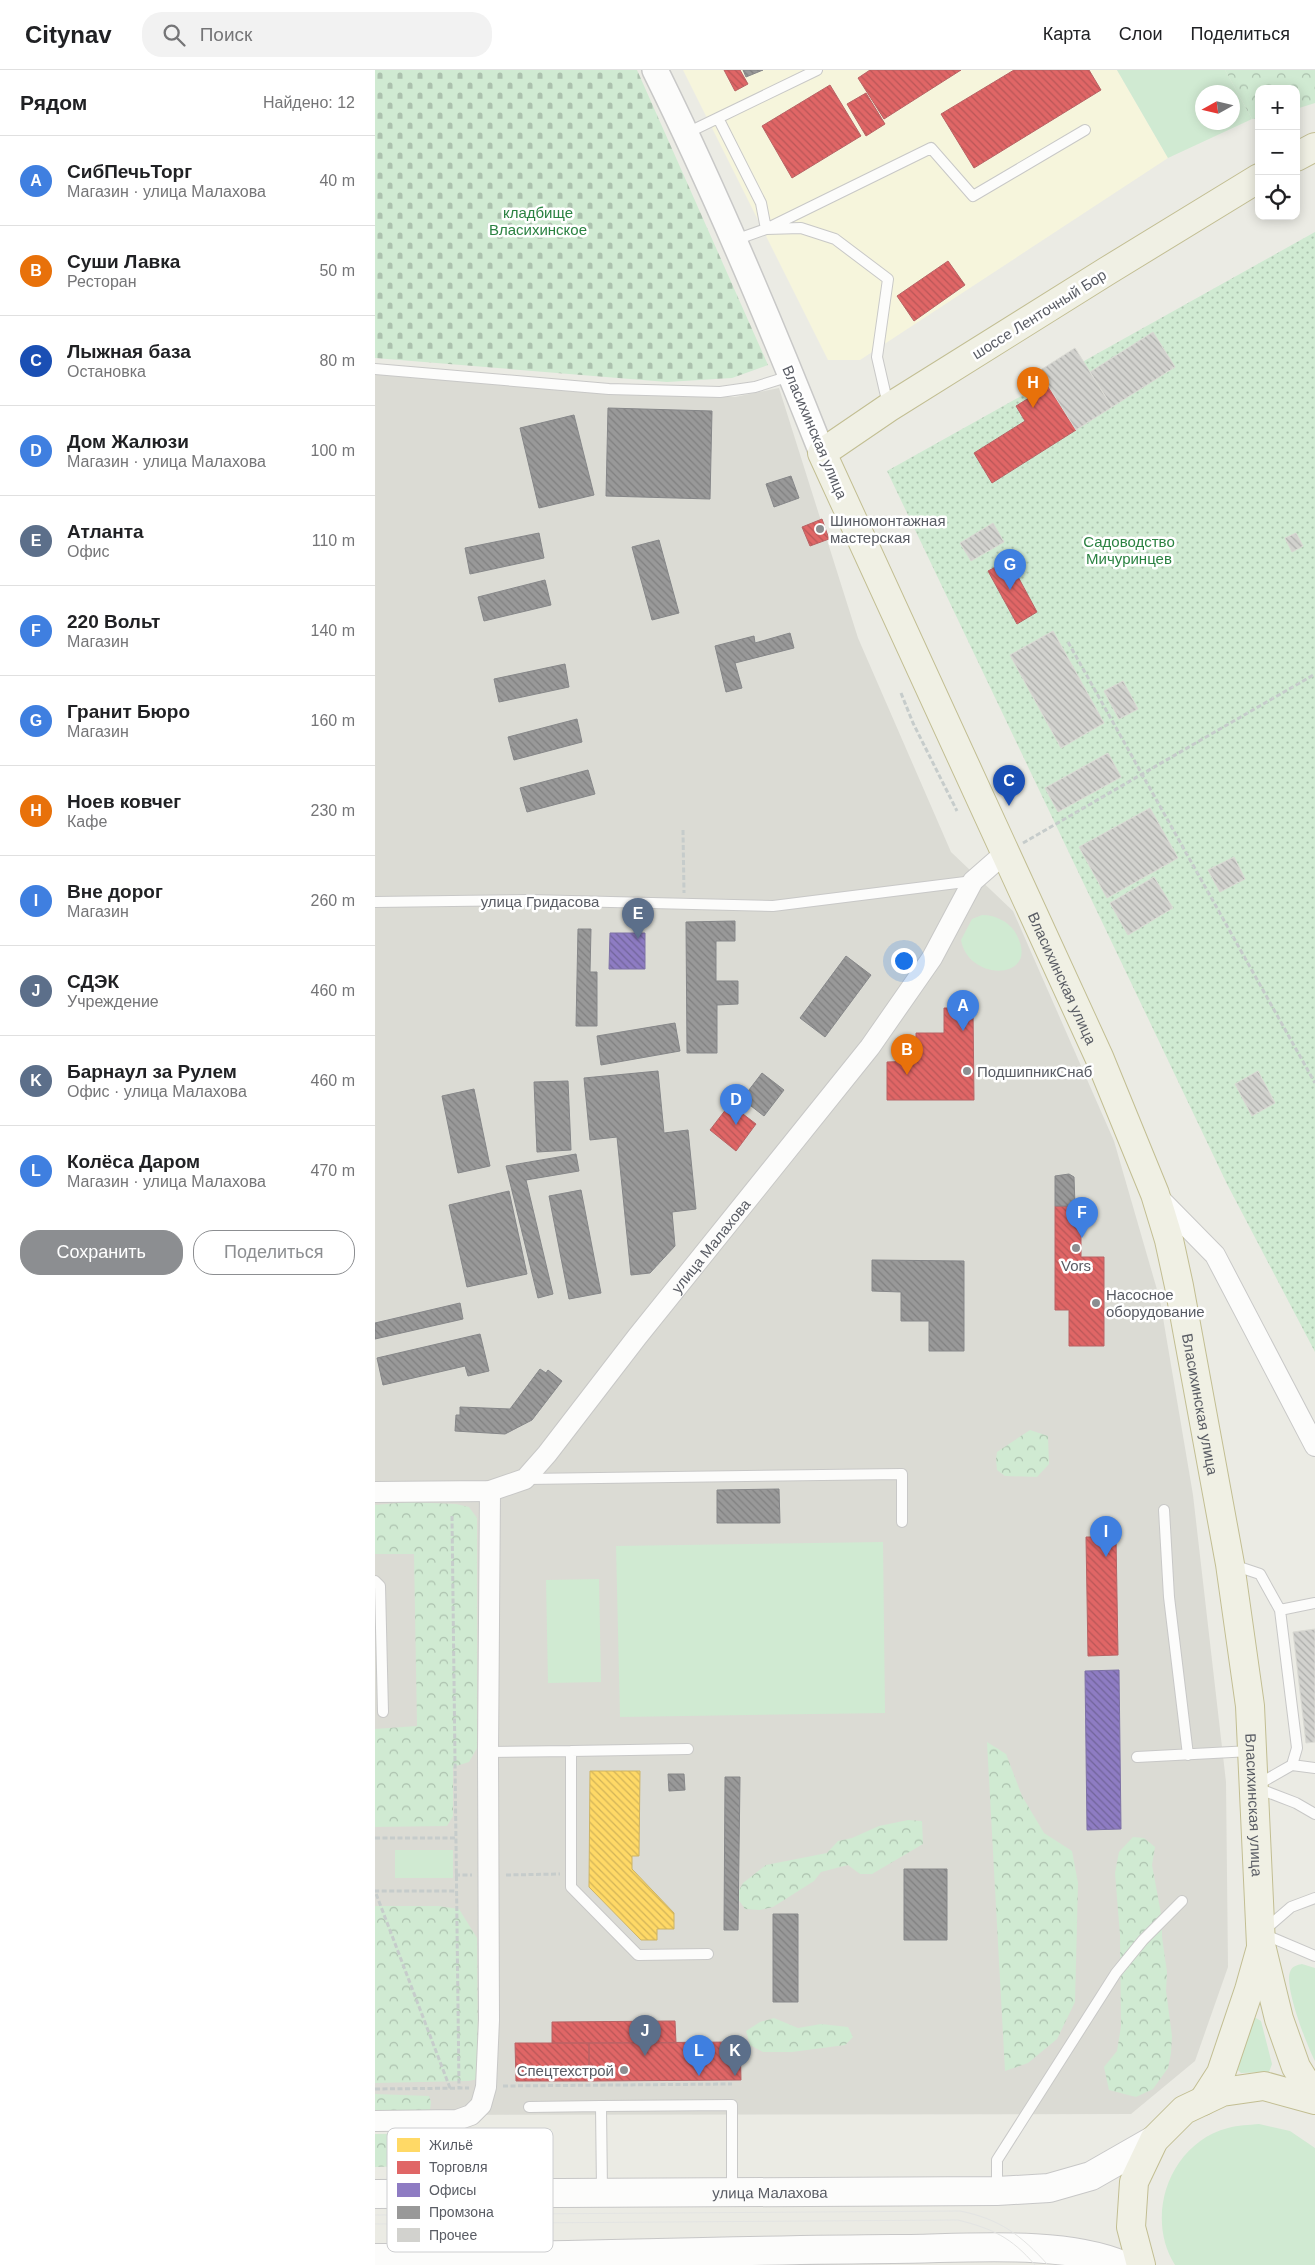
<!DOCTYPE html>
<html lang="ru">
<head>
<meta charset="utf-8">
<style>
  :root { --surface:#fff; --page:#f2f2f2; --text:#202124; --muted:#757577; --line:#e0e0e0; --accent:#8c8e91 }
  body { margin:0; font-family:Helvetica,sans-serif; background:var(--page); color:var(--text) }
  .controls { position:absolute; right:15px; top:15px; display:grid; overflow:hidden; border-radius:10px; box-shadow:0 2px 12px #0003 }
  .controls button { width:45px; height:45px; display:grid; place-items:center; padding:0; border:0; border-bottom:1px solid var(--line); background:var(--surface); color:var(--text); font:25px sans-serif }
  .compass { position:absolute; left:820px; top:15px; width:45px; height:45px; border-radius:50%; background:var(--surface); box-shadow:0 2px 12px #0003; rotate:262deg }
  .you { position:absolute; left:528px; top:890px; width:18px; height:18px; margin:-12px; border:4px solid #fff; border-radius:50%; background:#1a73e8; box-shadow:0 0 0 8px #1a73e833 }
  .badge { display:grid; place-items:center; width:32px; height:32px; border-radius:50%; background:var(--accent); color:#fff; font-size:16px; font-weight:700 }
  .pin { position:absolute; translate:-50% -41px; filter:drop-shadow(0 1px 2px #0008) }
  .pin::after { content:''; position:absolute; top:26px; width:18px; height:15px; background:inherit; clip-path:polygon(0 0,100% 0,50% 100%) }
  .list { margin:0; padding:0; list-style:none }
  h2 { display:flex; justify-content:space-between; align-items:center; height:65px; margin:0; padding:0 20px; font-size:21px }
  h2 small { font-size:16px; font-weight:400; color:var(--muted) }
  .list li { display:grid; grid-template-columns:32px 1fr auto; gap:15px; align-items:center; box-sizing:border-box; height:90px; padding:0 20px; border-top:1px solid var(--line) }
  .list b { display:block; font-size:19px; white-space:nowrap }
  .list p { margin:0; font-size:16px; white-space:nowrap; color:var(--muted) }
  .list em { font-size:16px; font-style:normal; color:var(--muted) }
  .actions { display:flex; gap:10px; padding:15px 20px }
  .actions a { flex:1; padding:11px 0; border:1px solid var(--accent); border-radius:20px; text-align:center; font-size:18px; color:var(--accent) }
  .actions .main { background:var(--accent); color:#fff }
  .icon { flex:none; width:28px; height:28px; fill:none; stroke:currentColor; stroke-width:2; stroke-linecap:round; stroke-linejoin:round }
  .map { position:relative; flex:none; width:940px; height:2195px; overflow:hidden }
  header { display:flex; align-items:center; gap:30px; box-sizing:border-box; height:70px; padding:0 25px; background:var(--surface); border-bottom:1px solid var(--line) }
  header strong { font-size:24px }
  nav { display:flex; gap:28px; margin-inline-start:auto; font-size:18px }
  .search { width:350px; height:45px; background:var(--page); display:flex; align-items:center; gap:12px; box-sizing:border-box; padding:0 18px; border-radius:20px; color:var(--muted); font-size:19px }
  main { display:flex }
  aside { flex:1; background:var(--surface) }
  .map>svg:first-child { display:block }
  .commercial { fill:#f6f5dc }
  .industrial { fill:#dbdbd4 }
  .green { fill:#d0ead2; fill-rule:evenodd }
  .forest { fill:url(#forest-crowns) }
  .cemetery { fill:url(#cemetery-stones) }
  .garden { fill:url(#garden-dots) }
  .homes { fill:url(#homes-back-hatch); stroke:#cdb465 }
  .shops { fill:url(#shops-back-hatch); stroke:#b86365 }
  .offices { fill:url(#offices-back-hatch); stroke:#7e72a6 }
  .industry { fill:url(#industry-back-hatch); stroke:#868789 }
  .building { fill:url(#building-back-hatch); stroke:#dadad4 }
  .lines { fill:none; stroke-linecap:round; stroke-linejoin:round }
  .service-casing { stroke:#c8c8c7; stroke-width:12 }
  .minor-casing { stroke:#c8c8c7; stroke-width:22 }
  .tertiary-casing { stroke:#c8c8c7; stroke-width:28 }
  .secondary-casing { stroke:#c7c7c7; stroke-width:30 }
  .trunk-casing { stroke:#c2be92; stroke-width:30 }
  .path { stroke:#c6cccb; stroke-width:3; stroke-dasharray:5 2.5; stroke-linecap:butt }
  .service { stroke:#fcfcfb; stroke-width:10 }
  .minor { stroke:#fcfcfb; stroke-width:20 }
  .tertiary { stroke:#fcfcfb; stroke-width:25 }
  .secondary { stroke:#fcfcfb; stroke-width:28 }
  .trunk { stroke:#f0f0e4; stroke-width:28 }
  .tram { stroke:#e3e4e3; stroke-width:1 }
  .poi-dot { fill:#8c8e91; stroke:#fff; stroke-width:2 }
  .labels { text-anchor:middle; dominant-baseline:central; stroke-width:5; stroke-linejoin:round; paint-order:stroke }
  .park-label { font-size:15px; fill:#2b8242; stroke:#fff }
  .street-label { font-size:15px; fill:#595c64; stroke:#fff }
  .poi-label { font-size:15px; fill:#595c64; stroke:#fff; text-anchor:start }
  .key { fill:#fff; stroke:#cdced0; stroke-width:1 }
  .key-label { font-size:14px; fill:#595c64 }
</style>
</head>
<body>
<header>
<strong>Citynav</strong>
<div class="search"><svg class="icon" aria-label="search" viewBox="0 0 24 24"><circle cx="10" cy="10" r="6"/><path d="M15 15l6 6"/></svg>Поиск</div>
<nav><a>Карта</a><a>Слои</a><a>Поделиться</a></nav>
</header>
<main>
<aside>
<h2>Рядом<small>Найдено: 12</small></h2>
<ul class="list">
<li><span class="badge" style="background:#3f7fe0">A</span><div><b>СибПечьТорг</b><p>Магазин · улица Малахова</p></div><em>40 m</em></li>
<li><span class="badge" style="background:#e8710a">B</span><div><b>Суши Лавка</b><p>Ресторан</p></div><em>50 m</em></li>
<li><span class="badge" style="background:#1a4fb4">C</span><div><b>Лыжная база</b><p>Остановка</p></div><em>80 m</em></li>
<li><span class="badge" style="background:#3f7fe0">D</span><div><b>Дом Жалюзи</b><p>Магазин · улица Малахова</p></div><em>100 m</em></li>
<li><span class="badge" style="background:#5c6f8a">E</span><div><b>Атланта</b><p>Офис</p></div><em>110 m</em></li>
<li><span class="badge" style="background:#3f7fe0">F</span><div><b>220 Вольт</b><p>Магазин</p></div><em>140 m</em></li>
<li><span class="badge" style="background:#3f7fe0">G</span><div><b>Гранит Бюро</b><p>Магазин</p></div><em>160 m</em></li>
<li><span class="badge" style="background:#e8710a">H</span><div><b>Ноев ковчег</b><p>Кафе</p></div><em>230 m</em></li>
<li><span class="badge" style="background:#3f7fe0">I</span><div><b>Вне дорог</b><p>Магазин</p></div><em>260 m</em></li>
<li><span class="badge" style="background:#5c6f8a">J</span><div><b>СДЭК</b><p>Учреждение</p></div><em>460 m</em></li>
<li><span class="badge" style="background:#5c6f8a">K</span><div><b>Барнаул за Рулем</b><p>Офис · улица Малахова</p></div><em>460 m</em></li>
<li><span class="badge" style="background:#3f7fe0">L</span><div><b>Колёса Даром</b><p>Магазин · улица Малахова</p></div><em>470 m</em></li>
</ul>
<div class="actions"><a class="main">Сохранить</a><a>Поделиться</a></div>
</aside>
<div class="map">
<svg width="940" height="2195" viewBox="0 0 940 2195">
  <defs>
    <pattern id="forest-crowns" width="20" height="18" patternUnits="userSpaceOnUse" patternTransform="scale(1.25)"><rect width="20" height="18" fill="#d0ead2"/><path d="M2 6a3 3 0 1 1 6 0M12 15a3 3 0 1 1 6 0" fill="none" stroke="#acc1ae"/></pattern>
    <pattern id="cemetery-stones" width="16" height="16" patternUnits="userSpaceOnUse" patternTransform="scale(1.25)"><rect width="16" height="16" fill="#d0ead2"/><path d="M2 7V4a2 2 0 0 1 4 0v3zM10 15v-3a2 2 0 0 1 4 0v3z" fill="#acc1ae"/></pattern>
    <pattern id="garden-dots" width="8" height="8" patternUnits="userSpaceOnUse" patternTransform="scale(1.25)"><rect width="8" height="8" fill="#d0ead2"/><path d="M2 2h.1M6 6h.1" fill="none" stroke="#acc1ae" stroke-width="1.8" stroke-linecap="round"/></pattern>
    <pattern id="homes-back-hatch" width="6" height="6" patternUnits="userSpaceOnUse" patternTransform="scale(1.25)"><rect width="6" height="6" fill="#ffd966"/><path d="M-1 5l2 2M0 0l6 6M5-1l2 2" fill="none" stroke="#d1b358"/></pattern>
    <pattern id="shops-back-hatch" width="6" height="6" patternUnits="userSpaceOnUse" patternTransform="scale(1.25)"><rect width="6" height="6" fill="#e06666"/><path d="M-1 5l2 2M0 0l6 6M5-1l2 2" fill="none" stroke="#b95758"/></pattern>
    <pattern id="offices-back-hatch" width="6" height="6" patternUnits="userSpaceOnUse" patternTransform="scale(1.25)"><rect width="6" height="6" fill="#8e7cc3"/><path d="M-1 5l2 2M0 0l6 6M5-1l2 2" fill="none" stroke="#71649a"/></pattern>
    <pattern id="industry-back-hatch" width="6" height="6" patternUnits="userSpaceOnUse" patternTransform="scale(1.25)"><rect width="6" height="6" fill="#999"/><path d="M-1 5l2 2M0 0l6 6M5-1l2 2" fill="none" stroke="#808080"/></pattern>
    <pattern id="building-back-hatch" width="6" height="6" patternUnits="userSpaceOnUse" patternTransform="scale(1.25)"><rect width="6" height="6" fill="#d2d2ce"/><path d="M-1 5l2 2M0 0l6 6M5-1l2 2" fill="none" stroke="#adaeab"/></pattern>
  </defs>
  <rect width="100%" height="100%" fill="#ebebe4"/>
  <path class="commercial" d="M308,0H742L793,88L485,290H453Z"/>
  <path class="industrial" d="M0,303L184,320L360,327L404,318L483,568L576,782L638,841L739,1071L785,1230L818,1425L851,1712L853,1897L820,1991L756,2044L0,2045Z"/>
  <path class="green" d="M742,0H850L877,49L793,88ZM828,22H858V52H828Z
    M607,845C620,845 633,851 640,862C669,910 594,914 586,870L597,849Z
    M508,1472L510,1643L245,1647L241,1476Z
    M224,1509L226,1612L173,1613L171,1510Z
    M20,1780H78V1808H20Z
    M927,1894L940,1898V1991C932,1976 909,1916 915,1902C917,1896 922,1895 927,1894Z
    M879,1947L886,1951L897,1994L894,2002L866,2003L861,1998Z
    M884,2054L915,2061L940,2078V2195H800C769,2146 795,2073 853,2058C863,2055 874,2055 884,2054Z"/>
  <path class="forest" d="M850,0H940V33L921,39V19H884V48L877,49Z
    M655,1360L673,1366L674,1394L662,1407L630,1406L622,1400L621,1389L622,1382Z
    M34,1432L81,1434L94,1437L102,1448V1678L94,1692L78,1697V1746L72,1756L0,1757V1659L42,1656L39,1484H0V1435Z
    M612,1672L631,1684L647,1726L669,1763L697,1781L703,1813L700,1932L682,1969L653,1993L630,2001Z
    M533,1750L547,1751L548,1774L497,1804H485L473,1795L446,1802L439,1811L398,1837L385,1840L370,1839L361,1826L368,1813L391,1795L452,1783L463,1771L477,1768L504,1756Z
    M758,1767L769,1768L780,1777L777,1795L787,1849V1867L792,1902L791,1921L797,1966L796,1983L793,1998L778,2019L761,2027L734,2020L729,1997L742,1981L746,1956L745,1865L740,1803L744,1782Z
    M0,1836H63L84,1839L102,1868L103,2009L94,2011L0,2013Z
    M399,1948L423,1958L446,1954L473,1957L478,1967L470,1975L417,1982H388L375,1975L371,1961L385,1952Z
    M0,2024L54,2026L56,2032L55,2040L49,2043H0Z
    M137,2059H176L175,2086L129,2093L0,2097V2064L93,2063Z"/>
  <path class="cemetery" d="M0,0H262L393,295L357,308L292,312L0,288Z"/>
  <path class="garden" d="M940,162V1282L852,1114L512,401Z"/>
  <path class="homes" d="M215,1701H265L264,1786H257V1799L299,1843V1859H282V1870H266L214,1817Z"/>
  <path class="shops" d="M349,0H365L373,14L360,21Z
    M495,0H586L509,49L483,8Z
    M639,0H714L726,20L599,98L566,44Z
    M455,15L486,66L417,108L387,56Z
    M491,23L510,54L491,66L472,34Z
    M573,191L590,215L539,251L522,226Z
    M673,316L701,360L617,413L599,383L650,351L641,336Z
    M447,449L454,469L435,476L427,457Z
    M634,490L662,542L642,554L613,501Z
    M569,938H598L599,1030H512V992L541,991V963H569Z
    M355,1034L381,1054L361,1081L335,1060Z
    M680,1136H706V1187H729V1276H694V1240H680Z
    M711,1467H741L743,1585L713,1586Z
    M300,1951L301,1973H177V1952Z
    M365,1972L366,2010L214,2011V1973Z
    M140,1973H214V2011H141Z"/>
  <path class="offices" d="M235,863H270V899H234Z
    M744,1600L746,1759L712,1760L710,1601Z"/>
  <path class="industry" d="M368,0H388L371,7Z
    M233,338L337,341L335,429L231,426Z
    M199,345L219,425L164,438L145,358Z
    M416,406L424,428L399,437L391,414Z
    M164,463L169,488L95,504L90,478Z
    M284,470L304,543L277,550L257,477Z
    M170,510L176,535L109,551L103,527Z
    M415,563L419,578L360,593L367,618L351,622L340,576L379,566L380,573Z
    M190,594L194,617L124,632L119,609Z
    M202,649L207,672L139,690L133,667Z
    M213,700L220,724L152,742L145,718Z
    M360,851V871H341V911H363V934L342,935V983H312L311,852Z
    M203,859H216L215,902H222V956H201Z
    M471,886L496,905L450,967L425,948Z
    M300,953L305,981L226,995L222,966Z
    M283,1001L289,1063L313,1060L321,1139L297,1142L300,1176L275,1203L256,1205L242,1067L215,1070L209,1008Z
    M387,1003L409,1020L389,1046L367,1029Z
    M193,1011L196,1080L162,1082L159,1012Z
    M99,1019L115,1096L83,1103L67,1026Z
    M201,1084L204,1101L151,1110L178,1224L163,1228L131,1096Z
    M694,1104L699,1107L700,1136H680V1106Z
    M206,1120L226,1223L194,1229L174,1126Z
    M134,1121L152,1204L92,1217L74,1135Z
    M497,1190L589,1191V1281H554V1251H526V1222L497,1221Z
    M85,1233L88,1249L0,1269V1253Z
    M105,1264L114,1301L93,1306L90,1296L8,1315L2,1288Z
    M165,1299L171,1303L173,1300L187,1311L157,1350L130,1364L80,1361L81,1345H85V1337L135,1339Z
    M404,1419L405,1453H342V1420Z
    M293,1704H309L310,1720L294,1721Z
    M350,1707H365L363,1860H349Z
    M529,1799H572V1870H529Z
    M398,1844H423V1932H398Z"/>
  <path class="building" d="M778,262L800,297L737,337L715,302Z
    M700,278L737,337L701,360L664,301Z
    M618,453L629,472L596,491L585,473Z
    M921,463L928,476L917,482L910,468Z
    M678,561L729,653L686,678L635,585Z
    M748,611L763,639L744,649L729,621Z
    M733,683L746,707L683,742L670,718Z
    M775,738L803,788L732,828L704,777Z
    M859,787L870,809L845,822L833,800Z
    M779,807L798,838L753,865L735,833Z
    M883,1001L900,1033L877,1046L860,1014Z
    M940,1559V1672L931,1673L918,1562Z"/>
  <g class="lines">
    <defs>
      <path id="service" d="M343,48L386,133L391,159L556,78L598,126L710,60
        M312,63L442,0
        M360,170L391,159L426,158L460,169L513,209L502,287L513,335
        M0,299L234,319L345,322L380,317L415,306
        M0,832L154,830L398,836L598,811
        M151,1409L527,1404V1452
        M789,1440L794,1527L813,1685
        M858,1495L885,1504L905,1540L922,1678L917,1695
        M0,1511L5,1516L8,1642
        M905,1540L940,1533
        M196,1681L313,1679
        M113,1682L196,1681V1817L263,1885L333,1884
        M762,1687L876,1681
        M882,1715L917,1695L940,1698
        M882,1718L921,1733L940,1744
        M940,1828L916,1837L886,1863L940,1886
        M154,2037L226,2036
        M622,2119V2090L741,1903L768,1870L807,1831
        M227,2121L226,2036L357,2035V2122"/>
      <g id="minor">
        <path d="M782,1126L840,1185L940,1376"/>
        <path id="s1" d="M0,1422L115,1421L150,1409L172,1384L262,1267L495,977L557,888L598,811L630,783"/>
        <path d="M0,2051L82,2050L96,2045L106,2035L111,2017L114,1950L113,1682L115,1421"/>
      </g>
      <path id="tertiary" d="M280,0C342,125 396,254 447,383"/>
      <g id="secondary">
        <path id="s2" d="M0,2124L622,2121L674,2118L716,2106L779,2070"/>
        <path d="M0,2188C173,2187 346,2180 518,2179C585,2179 686,2169 747,2195"/>
      </g>
      <g id="trunk">
        <path d="M921,87L940,77"/>
        <path id="s3" d="M884,108L732,201L513,338L447,383L724,987L780,1124L794,1170L804,1216L855,1494L875,1636L886,1875L904,1949L921,1997L940,2028"/>
        <path d="M828,2031L846,2003L874,1920L885,1881"/>
        <path d="M766,2195L756,2157L759,2112L779,2070L809,2040L847,2022L889,2016L940,2030"/>
      </g>
    </defs>
    <use href="#service" class="service-casing"/>
    <use href="#minor" class="minor-casing"/>
    <use href="#tertiary" class="tertiary-casing"/>
    <use href="#secondary" class="secondary-casing"/>
    <use href="#trunk" class="trunk-casing"/>
    <path class="path" d="M693,572L940,1013
      M526,623L538,653L582,741
      M308,760L309,823
      M648,773L940,604
      M77,1446L84,2018
      M0,1768H80
      M80,1805H97
      M131,1805L185,1804
      M128,2016L357,2014
      M75,2018L0,1821H81
      M0,2019L94,2018"/>
    <use href="#service" class="service"/>
    <use href="#minor" class="minor"/>
    <use href="#tertiary" class="tertiary"/>
    <use href="#secondary" class="secondary"/>
    <use href="#trunk" class="trunk"/>
    <path class="tram" d="M0,2145L585,2141C625,2149 646,2165 673,2195
      M0,2154L583,2150C618,2159 636,2167 660,2195"/>
  </g>
  <g class="poi-dot">
    <circle cx="445" cy="459" r="5"/>
    <circle cx="592" cy="1001" r="5"/>
    <circle cx="701" cy="1178" r="5"/>
    <circle cx="721" cy="1233" r="5"/>
    <circle cx="249" cy="2000" r="5"/>
  </g>
  <g class="labels">
    <g class="park-label">
      <text x="163" y="142">кладбище<tspan x="163" dy="17">Власихинское</tspan></text>
      <text x="754" y="471">Садоводство<tspan x="754" dy="17">Мичуринцев</tspan></text>
    </g>
    <g class="street-label">
      <text transform="translate(664 244) rotate(-32)">шоссе Ленточный Бор</text>
      <text transform="translate(440 362) rotate(67)">Власихинская улица</text>
      <text x="165" y="831">улица Гридасова</text>
      <text stroke="none"><textPath href="#s3" startOffset="1094">Власихинская улица</textPath></text>
      <text stroke="none"><textPath href="#s1" startOffset="450">улица Малахова</textPath></text>
      <text stroke="none"><textPath href="#s3" startOffset="1544">Власихинская улица</textPath></text>
      <text stroke="none"><textPath href="#s3" startOffset="1949">Власихинская улица</textPath></text>
      <text stroke="none"><textPath href="#s2" startOffset="395">улица Малахова</textPath></text>
    </g>
    <g class="poi-label">
      <text x="455" y="450">Шиномонтажная<tspan x="455" dy="17">мастерская</tspan></text>
      <text x="602" y="1001">ПодшипникСнаб</text>
      <text x="701" y="1195" text-anchor="middle">Vors</text>
      <text x="731" y="1224">Насосное<tspan x="731" dy="17">оборудование</tspan></text>
      <text x="239" y="2000" text-anchor="end">Спецтехстрой</text>
    </g>
  </g>
  <rect x="12" y="2058" width="166" height="124" rx="8" class="key"/>
  <rect x="22" y="2068" width="23" height="14" fill="#ffd966"/>
  <rect x="22" y="2091" width="23" height="13" fill="#e06666"/>
  <rect x="22" y="2113" width="23" height="14" fill="#8e7cc3"/>
  <rect x="22" y="2136" width="23" height="13" fill="#999"/>
  <rect x="22" y="2158" width="23" height="14" fill="#d2d2ce"/>
  <g class="key-label">
    <text x="54" y="2080">Жильё</text>
    <text x="54" y="2102">Торговля</text>
    <text x="54" y="2125">Офисы</text>
    <text x="54" y="2147">Промзона</text>
    <text x="54" y="2170">Прочее</text>
  </g>
</svg>
<div class="controls">
<button>+</button>
<button>−</button>
<button><svg class="icon" aria-label="locate" viewBox="0 0 24 24"><circle cx="12" cy="12" r="6"/><path d="M12 2v4M12 18v4M2 12h4M18 12h4"/></svg></button>
</div>
<svg class="compass" viewBox="-18 -18 36 36"><path d="M0-13l5 13h-10z" fill="#e53935"/><path d="M0 13l5-13h-10z" fill="#757577"/></svg>
<div class="you"></div>
<div class="pin badge" style="left:588px;top:961px;background:#3f7fe0">A</div>
<div class="pin badge" style="left:532px;top:1005px;background:#e8710a">B</div>
<div class="pin badge" style="left:634px;top:736px;background:#1a4fb4">C</div>
<div class="pin badge" style="left:361px;top:1055px;background:#3f7fe0">D</div>
<div class="pin badge" style="left:263px;top:869px;background:#5c6f8a">E</div>
<div class="pin badge" style="left:707px;top:1168px;background:#3f7fe0">F</div>
<div class="pin badge" style="left:635px;top:520px;background:#3f7fe0">G</div>
<div class="pin badge" style="left:658px;top:338px;background:#e8710a">H</div>
<div class="pin badge" style="left:731px;top:1487px;background:#3f7fe0">I</div>
<div class="pin badge" style="left:270px;top:1986px;background:#5c6f8a">J</div>
<div class="pin badge" style="left:360px;top:2006px;background:#5c6f8a">K</div>
<div class="pin badge" style="left:324px;top:2006px;background:#3f7fe0">L</div>
</div>
</main>
</body>
</html>
